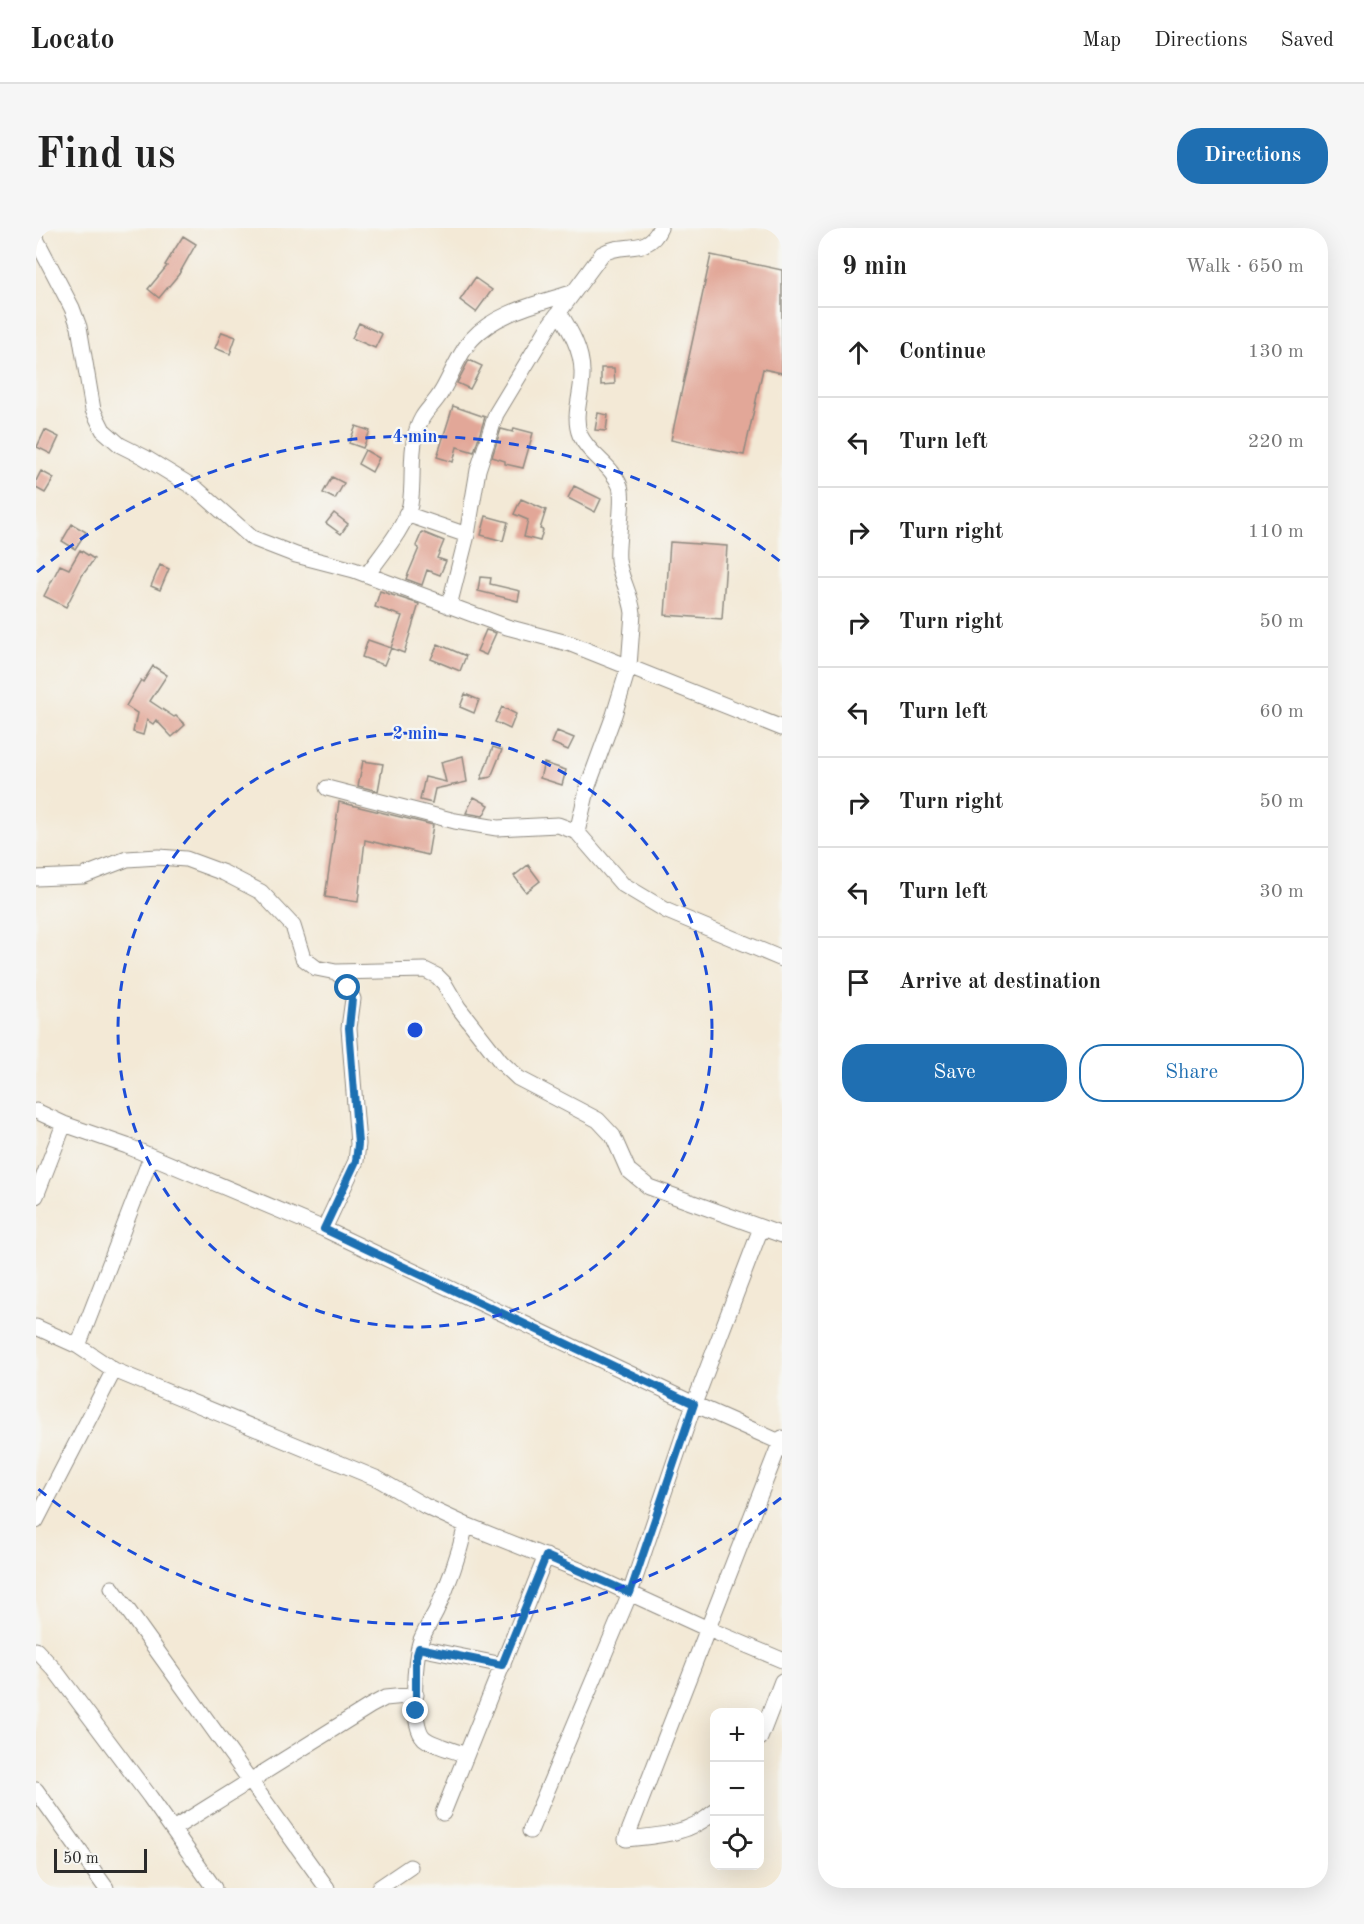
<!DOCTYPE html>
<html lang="en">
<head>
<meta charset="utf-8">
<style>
  :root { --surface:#fff; --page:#f6f6f6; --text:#222; --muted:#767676; --line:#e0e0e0; --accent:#1f6fb2 }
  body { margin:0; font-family:"Old Standard TT",serif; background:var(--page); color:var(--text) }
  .controls { position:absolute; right:18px; bottom:18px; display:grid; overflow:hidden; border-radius:12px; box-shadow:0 6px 24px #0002 }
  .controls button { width:54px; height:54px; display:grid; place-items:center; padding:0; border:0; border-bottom:2px solid var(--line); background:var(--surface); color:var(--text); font:30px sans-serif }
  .scale { position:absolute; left:18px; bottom:15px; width:93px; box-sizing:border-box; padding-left:6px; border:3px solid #2b2b2b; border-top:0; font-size:16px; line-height:21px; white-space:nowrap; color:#2b2b2b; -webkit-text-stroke:4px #f6f6f2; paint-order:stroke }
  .stop { position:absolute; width:18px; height:18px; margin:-14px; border:4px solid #1f6fb2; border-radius:50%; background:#fff }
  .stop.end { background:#1f6fb2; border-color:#fff; box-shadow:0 2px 6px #0008 }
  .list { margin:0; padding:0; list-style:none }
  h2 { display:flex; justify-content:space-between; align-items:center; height:78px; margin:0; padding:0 24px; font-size:26px }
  h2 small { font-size:20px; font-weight:400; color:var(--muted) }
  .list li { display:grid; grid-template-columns:39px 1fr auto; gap:18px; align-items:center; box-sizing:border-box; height:90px; padding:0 24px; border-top:2px solid var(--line) }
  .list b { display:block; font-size:22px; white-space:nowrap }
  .list em { font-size:20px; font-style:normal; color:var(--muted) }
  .actions { display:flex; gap:12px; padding:18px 24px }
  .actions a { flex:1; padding:14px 0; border:2px solid var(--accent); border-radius:24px; text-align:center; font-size:21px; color:var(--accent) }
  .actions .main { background:var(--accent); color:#fff }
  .icon { flex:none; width:33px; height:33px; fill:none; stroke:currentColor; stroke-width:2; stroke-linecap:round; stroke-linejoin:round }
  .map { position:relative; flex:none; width:746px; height:1660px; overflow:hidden; border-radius:24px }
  header { display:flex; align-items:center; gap:36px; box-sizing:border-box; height:84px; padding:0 30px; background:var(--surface); border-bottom:2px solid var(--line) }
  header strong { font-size:28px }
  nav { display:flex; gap:33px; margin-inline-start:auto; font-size:21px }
  .intro { display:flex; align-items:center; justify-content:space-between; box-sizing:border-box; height:144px; padding:0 36px }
  h1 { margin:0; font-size:42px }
  .button { padding:15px 27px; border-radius:24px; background:var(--accent); color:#fff; font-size:21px; font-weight:700 }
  main { display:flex; gap:36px; padding:0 36px }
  aside { flex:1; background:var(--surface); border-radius:24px; box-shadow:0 6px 24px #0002 }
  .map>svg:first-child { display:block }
  .building { fill:#e2a798 }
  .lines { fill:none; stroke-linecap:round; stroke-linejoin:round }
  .minor-casing { stroke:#8f8a80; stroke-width:17 }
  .minor { stroke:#fff; stroke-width:15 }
  .route { stroke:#1f6fb2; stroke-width:8 }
  .ring { fill:none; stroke:#1d4ed8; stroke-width:3; stroke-dasharray:10 8 }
  .centre { fill:#1d4ed8; stroke:#f6f6f2; stroke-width:3 }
  .ring-label { font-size:18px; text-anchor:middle; font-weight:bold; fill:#1d4ed8; stroke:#f6f6f2; stroke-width:4.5; stroke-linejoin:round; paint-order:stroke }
</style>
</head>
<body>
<header>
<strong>Locato</strong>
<nav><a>Map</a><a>Directions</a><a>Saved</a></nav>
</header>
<div class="intro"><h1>Find us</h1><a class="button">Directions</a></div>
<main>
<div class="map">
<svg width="746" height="1660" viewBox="0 0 746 1660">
  <rect width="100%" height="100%" fill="#f6f6f2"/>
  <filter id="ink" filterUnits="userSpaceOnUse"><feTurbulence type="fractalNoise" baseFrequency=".0167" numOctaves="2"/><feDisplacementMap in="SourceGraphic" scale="12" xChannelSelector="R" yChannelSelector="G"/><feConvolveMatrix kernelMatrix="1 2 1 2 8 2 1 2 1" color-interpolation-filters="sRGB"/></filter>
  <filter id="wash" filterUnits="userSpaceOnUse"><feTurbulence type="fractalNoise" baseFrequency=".008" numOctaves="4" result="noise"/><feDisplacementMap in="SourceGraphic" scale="24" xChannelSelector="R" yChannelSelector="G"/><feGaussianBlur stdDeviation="1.35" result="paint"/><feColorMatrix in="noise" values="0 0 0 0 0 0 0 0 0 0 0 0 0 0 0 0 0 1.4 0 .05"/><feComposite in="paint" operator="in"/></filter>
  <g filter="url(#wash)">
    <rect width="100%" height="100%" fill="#f3e9d6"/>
    <g id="blocks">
      <path class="building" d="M147,8L160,16L143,46L123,70L112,61L131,38L129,37Z
        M675,27L746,42V145L727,141L708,227L635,212Z
        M439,50L456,62L440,84L424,72Z
        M323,95L346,106L339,120L316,110Z
        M186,104L200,109L194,126L179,120Z
        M433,132L446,138L434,161L421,155Z
        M565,140H578L579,156L565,157Z
        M417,178L449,189L438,224L421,219L417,234L401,229Z
        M562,185L572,187L570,203L559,202Z
        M320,198L334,203L327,220L313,215Z
        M478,200L497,205L487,240L469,236V233L456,229L465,201L477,204Z
        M9,202L23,209L15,226L1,219Z
        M329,222L343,230L336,244L322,236Z
        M5,243L18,250L9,265L0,260V253Z
        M296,249L308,255L299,271L287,265Z
        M538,258L565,271L559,284L532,270Z
        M485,271L510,282L504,301L507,302L504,313L488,309L492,292L478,286Z
        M298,285L312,296L305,306L290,295Z
        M450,288L472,294L467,313L445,307Z
        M36,296L50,304L39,321L26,313Z
        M386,304L408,313L401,330L410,333L404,347L391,342L386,357L370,351L383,320L380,318Z
        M634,314L691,318L686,391L629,387Z
        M44,322L58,331L49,344H48L30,379L8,368L24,337L33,341Z
        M124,337L133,341L124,362L115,358Z
        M444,349L455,350L454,356L484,363L482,373L442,363Z
        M344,363L383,376L368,425L355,420L366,388L339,379Z
        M450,402L460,405L450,427L441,423Z
        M332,412L355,420L348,437L326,429Z
        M402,416L430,428L424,443L395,431Z
        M117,438L131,447L114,473L138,489L140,488L149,497L136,509L120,492L117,496L111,492L107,507L97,504L101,485L90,478L105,452L107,454Z
        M429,466L443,472L438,485L424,479Z
        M466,479L480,486L474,501L459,494Z
        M521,503L538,510L532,522L516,515Z
        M457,519L466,522L455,549L445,551Z
        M427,528L431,554L399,561L396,575L384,572L389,549L410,554L405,534Z
        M327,533L347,536L342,563L322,558Z
        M508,535L530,542L526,557L504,550Z
        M438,569L453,577L447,588L430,585Z
        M303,574L397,597L392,627L329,612L322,674L289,669Z
        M492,637L504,653L490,664L478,648Z"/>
    </g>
  </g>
  <g filter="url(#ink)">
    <use href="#blocks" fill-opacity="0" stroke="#8f8a80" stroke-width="1.5"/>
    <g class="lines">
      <defs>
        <path id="minor" d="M0,11L36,80L43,99L57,182L67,202L84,217L108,229L162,262L216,310L260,327L318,342L471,399L535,416L746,500
          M370,286L431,307
          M331,347C344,328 369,300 374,277C378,255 374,231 379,209C385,183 395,182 406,163C416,146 423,125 436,111C460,84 505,75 538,64
          M413,378L431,307L442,242L460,186L515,95L566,26C587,13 612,28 624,0
          M291,560L419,593L461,600L522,597L541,604L552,558L578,487L593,438L597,385C595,366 584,350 582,332C580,313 589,274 584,258C576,237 553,227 544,207C536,187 547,164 546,144C546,122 534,102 523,84
          M541,604L586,656L631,683L746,731
          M0,650L47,648L91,631L122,629L150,631L188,645L225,664L257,698L267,730L280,740L300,744L389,742L401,748L408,755L422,779L465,834L482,850L562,892L577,908L592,942L613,959L746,1007
          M0,883L28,896L91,918L288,1001L658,1176L746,1215
          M0,968L28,896
          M288,1001L320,933L322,916L313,800L317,771L308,751L300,744
          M0,1099L42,1118L78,1142L342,1251L389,1278L430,1297L543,1342L672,1401L746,1432
          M42,1118L115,929
          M0,1293L78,1142
          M430,1297C423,1326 413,1356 400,1383C395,1393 389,1402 385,1412C378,1429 374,1497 388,1510C396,1517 420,1523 430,1527
          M76,1360L291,1660
          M383,1420L467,1437
          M0,1422L18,1441L114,1569L178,1660
          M724,1510L746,1453
          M0,1562L70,1660
          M678,1584C654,1606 622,1608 590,1611L746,1210
          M407,1585L510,1328
          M137,1601L334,1478L349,1470L380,1467
          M494,1603L594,1365L658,1176L725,1000
          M343,1660L374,1639"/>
      </defs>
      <use href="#minor" class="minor-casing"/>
      <use href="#minor" class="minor"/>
    </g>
  </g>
  <g class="lines" filter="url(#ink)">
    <path class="route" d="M312,760L316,771L313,800L322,916L320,933L288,1001L658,1176L594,1365L510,1328L466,1437L383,1420L380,1430V1483"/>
  </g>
  <g class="ring">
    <circle cx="379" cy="802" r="297"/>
    <path d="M745 1270A594 594 0 0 1 1 1260M1 344A594 594 0 0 1 745 334"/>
  </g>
  <circle cx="379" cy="802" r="9" class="centre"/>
  <g class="ring-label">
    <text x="379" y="214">4 min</text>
    <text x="379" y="511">2 min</text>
  </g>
</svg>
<div class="controls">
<button>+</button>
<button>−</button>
<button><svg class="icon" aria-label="locate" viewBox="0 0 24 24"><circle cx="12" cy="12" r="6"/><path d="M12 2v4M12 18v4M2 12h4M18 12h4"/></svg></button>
</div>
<div class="scale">50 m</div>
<div class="stop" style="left:312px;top:760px"></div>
<div class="stop end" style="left:380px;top:1483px"></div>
</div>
<aside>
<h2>9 min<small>Walk · 650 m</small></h2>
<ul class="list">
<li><svg class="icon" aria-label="ahead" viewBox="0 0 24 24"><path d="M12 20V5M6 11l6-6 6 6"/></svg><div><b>Continue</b></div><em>130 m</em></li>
<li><svg class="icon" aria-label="left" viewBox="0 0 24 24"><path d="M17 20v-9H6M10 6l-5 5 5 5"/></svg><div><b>Turn left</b></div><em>220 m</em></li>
<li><svg class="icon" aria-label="right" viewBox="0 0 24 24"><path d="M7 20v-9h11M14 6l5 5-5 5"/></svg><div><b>Turn right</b></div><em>110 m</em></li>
<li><svg class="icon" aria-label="right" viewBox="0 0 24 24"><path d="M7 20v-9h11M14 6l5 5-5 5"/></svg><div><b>Turn right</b></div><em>50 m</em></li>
<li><svg class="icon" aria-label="left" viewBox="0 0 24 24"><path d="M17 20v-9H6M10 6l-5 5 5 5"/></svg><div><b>Turn left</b></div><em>60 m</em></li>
<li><svg class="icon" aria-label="right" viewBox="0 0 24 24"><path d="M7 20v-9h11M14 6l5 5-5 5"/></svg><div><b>Turn right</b></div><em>50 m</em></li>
<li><svg class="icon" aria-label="left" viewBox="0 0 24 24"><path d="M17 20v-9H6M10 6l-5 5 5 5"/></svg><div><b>Turn left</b></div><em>30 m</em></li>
<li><svg class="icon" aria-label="arrive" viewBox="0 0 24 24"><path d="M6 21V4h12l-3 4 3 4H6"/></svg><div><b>Arrive at destination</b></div></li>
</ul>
<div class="actions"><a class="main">Save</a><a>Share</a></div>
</aside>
</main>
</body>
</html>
